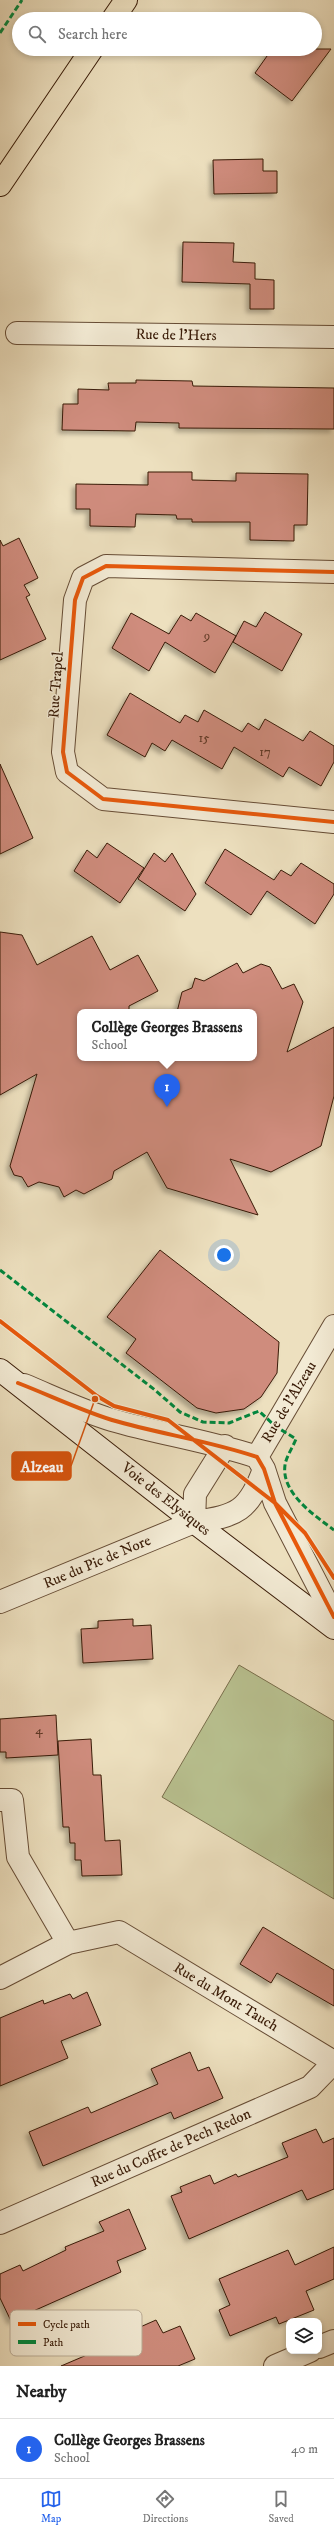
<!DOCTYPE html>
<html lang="en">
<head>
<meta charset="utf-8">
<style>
  :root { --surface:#fff; --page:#f6f6f6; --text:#222; --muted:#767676; --line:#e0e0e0; --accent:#2563eb }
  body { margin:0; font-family:"IM FELL DW Pica",serif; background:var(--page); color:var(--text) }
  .controls { position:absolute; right:12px; bottom:12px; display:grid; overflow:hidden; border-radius:8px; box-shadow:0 2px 6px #0003 }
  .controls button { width:36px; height:36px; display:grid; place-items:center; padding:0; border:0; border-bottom:1px solid var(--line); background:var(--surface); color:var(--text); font:20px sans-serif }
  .you { position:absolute; left:224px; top:1255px; width:14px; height:14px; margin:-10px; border:3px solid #fff; border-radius:50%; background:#1a73e8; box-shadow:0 0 0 6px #1a73e833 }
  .badge { display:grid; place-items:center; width:26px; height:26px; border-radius:50%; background:var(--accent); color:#fff; font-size:13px; font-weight:700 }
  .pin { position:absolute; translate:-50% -33px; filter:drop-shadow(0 1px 2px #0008) }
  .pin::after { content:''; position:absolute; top:21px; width:14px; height:12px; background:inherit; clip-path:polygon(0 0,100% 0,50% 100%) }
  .popup { position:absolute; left:77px; top:1009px; width:180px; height:52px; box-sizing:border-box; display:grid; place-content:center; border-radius:8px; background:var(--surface); filter:drop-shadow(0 1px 3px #0005); font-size:13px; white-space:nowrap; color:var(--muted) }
  .popup b { font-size:15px; color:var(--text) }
  .popup::after { content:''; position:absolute; left:50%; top:100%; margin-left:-8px; border:8px solid transparent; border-top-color:var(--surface) }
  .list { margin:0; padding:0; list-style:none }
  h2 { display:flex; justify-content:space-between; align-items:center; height:52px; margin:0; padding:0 16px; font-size:17px }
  h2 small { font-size:13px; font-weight:400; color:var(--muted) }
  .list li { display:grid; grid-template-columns:26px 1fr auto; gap:12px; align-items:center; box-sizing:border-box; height:60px; padding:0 16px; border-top:1px solid var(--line) }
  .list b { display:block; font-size:15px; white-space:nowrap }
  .list p { margin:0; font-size:13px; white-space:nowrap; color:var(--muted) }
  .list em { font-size:13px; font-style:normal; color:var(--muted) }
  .icon { flex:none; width:22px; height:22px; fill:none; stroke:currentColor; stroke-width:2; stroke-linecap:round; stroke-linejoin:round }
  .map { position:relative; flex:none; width:334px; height:2366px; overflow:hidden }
  .search { position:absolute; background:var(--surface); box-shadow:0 2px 6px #0003; left:12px; right:12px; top:12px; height:44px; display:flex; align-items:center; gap:10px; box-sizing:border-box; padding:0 14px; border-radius:22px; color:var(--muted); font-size:15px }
  .sheet { height:112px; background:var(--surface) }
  nav { display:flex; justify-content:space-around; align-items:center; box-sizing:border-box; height:56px; border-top:1px solid var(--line); background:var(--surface); font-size:11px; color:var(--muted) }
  nav a { display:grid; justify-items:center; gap:2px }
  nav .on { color:var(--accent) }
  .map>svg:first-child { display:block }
  .green { fill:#b9c291; stroke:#796e4c }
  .building { fill:#cf8c7d; stroke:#391b07; filter:url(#shadow) }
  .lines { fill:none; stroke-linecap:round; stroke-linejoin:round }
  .street-casing { stroke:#664c35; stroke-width:24 }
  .secondary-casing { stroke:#391b07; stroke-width:24 }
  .primary-casing { stroke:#391b07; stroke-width:24 }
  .street { stroke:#f3ebd5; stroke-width:22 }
  .secondary { stroke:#f3ebd5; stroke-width:22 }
  .primary { stroke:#ede0bf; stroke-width:22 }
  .quiet { stroke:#00873e; stroke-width:3; stroke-dasharray:6 3; stroke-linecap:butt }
  .cycleway-casing { stroke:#f3ebd5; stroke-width:6 }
  .cycleway { stroke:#e8590c; stroke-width:4 }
  .labels { text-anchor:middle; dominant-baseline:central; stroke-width:3; stroke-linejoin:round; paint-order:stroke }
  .number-label { font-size:13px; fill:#5e3724 }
  .street-label { font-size:15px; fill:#391b07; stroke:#f3ebd5 }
  .key { fill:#f3ebd5; stroke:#bbad97; stroke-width:1 }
  .key-label { font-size:11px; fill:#391b07 }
  .leader { fill:none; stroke:#d6530c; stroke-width:1.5 }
  .callout-dot { fill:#d6530c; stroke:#f3ebd5; stroke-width:1.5 }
  .callout { fill:#d6530c; stroke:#d6530c; stroke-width:1.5 }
  .callout-label { font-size:16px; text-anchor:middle; font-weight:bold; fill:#fff }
</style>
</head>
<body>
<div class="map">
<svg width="334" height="2366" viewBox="0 0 334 2366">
  <defs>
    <filter id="shadow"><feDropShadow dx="-3.5" dy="3.5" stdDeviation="2" flood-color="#0004"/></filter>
  </defs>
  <rect width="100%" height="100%" fill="#ede0bf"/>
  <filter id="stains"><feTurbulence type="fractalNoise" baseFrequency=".005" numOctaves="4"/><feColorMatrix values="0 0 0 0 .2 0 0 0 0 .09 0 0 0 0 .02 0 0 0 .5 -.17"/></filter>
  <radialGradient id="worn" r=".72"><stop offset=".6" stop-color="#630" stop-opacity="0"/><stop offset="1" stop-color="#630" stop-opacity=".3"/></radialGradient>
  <path class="green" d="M239,1665L334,1721V1899L162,1797Z"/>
  <path class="building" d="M272,49H331L292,101L255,73Z
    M263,159V171H277V193L214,194L213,160Z
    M183,242L234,243L233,262L255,263V279L274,280V309H250V284L182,282Z
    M136,380L192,381L193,386L334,388V429L179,428V423L136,422L135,431L62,430L63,404H78V389L109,390L108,383H136Z
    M148,472H192V480L236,481V473L308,474L307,525H294V541L250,540V522H192V519H177L176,515L136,514L135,527L90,526V509H76V484L148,485Z
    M19,538L38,578L24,585L30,595L26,597L46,639L0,660V540L3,546Z
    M265,612L302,634L282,671L233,642L244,621L256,627Z
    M131,613L169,634L181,615L191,621L196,613L236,636L215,673L165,642L149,671L112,648Z
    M130,693L180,723L185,715L198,722L204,710L242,732L248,723L259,730L265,719L303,741L310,731L334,746V762L321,786L289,767L283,777L234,747L222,769L172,740L165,751L152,743L145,757L107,735Z
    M0,764L33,838L0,854Z
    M107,843L144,868L120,903L74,871L87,850L97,858Z
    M225,849L274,880L281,870L291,876L301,863L334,884V894L315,924L267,891L251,915L205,883Z
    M154,853L165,862L172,853L196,894L185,911L138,879Z
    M0,932L22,935L37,965L92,936L110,970L138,955L158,991L129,1006V1012H80V1058H254V1012H177L182,992L192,988L195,978L204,981L237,963L243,973L261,964L270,967L282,989L294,984L303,1002L287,1052L334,1027V1096L321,1146L271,1172L230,1159L258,1215L167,1188L147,1152L114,1171L112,1179L84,1194L76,1190L64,1197L59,1187L39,1182L28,1187L22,1177L14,1175L10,1166L37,1074L0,1095Z
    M160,1250L279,1342L277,1373L261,1397L244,1409L216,1413L197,1408L126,1353L136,1339L107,1317Z
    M133,1619V1626L151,1625L153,1659L83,1663L81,1629L98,1628V1621Z
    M56,1715L58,1755L6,1758V1752H0V1719Z
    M91,1739L93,1775H101L105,1841L120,1840L122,1875L82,1876L81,1860H75V1843H70L69,1827H63L58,1741Z
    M263,1927L334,1970V2006L277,1973L271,1983L240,1964Z
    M87,1992L101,2025L61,2041L68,2058L0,2086V2018L43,2000L44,2004L70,1994L73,1999Z
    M190,2052L198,2071L209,2067L223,2098L174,2119L171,2112L43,2166L29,2132L88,2107L91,2113L158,2084L151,2069Z
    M316,2129L323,2143L334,2138V2189L307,2200L302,2190L189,2239L171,2196L182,2192L180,2187L210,2175L214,2184L236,2174L238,2177L288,2157L282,2143Z
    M129,2209L146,2249L117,2261L121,2272L11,2321L0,2298V2274L20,2265L23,2271L66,2250L65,2247L104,2231L99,2222Z
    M334,2247V2279L306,2291L314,2310L279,2324L276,2317L230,2336L219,2310L230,2305L219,2279L288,2250L295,2265Z
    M156,2320L163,2333L180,2326L195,2359L178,2366H61L122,2340L120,2336Z"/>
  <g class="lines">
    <defs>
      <path id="street" d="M17,333L334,337
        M334,572L106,566L83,578L75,600L63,752L67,772L103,799L334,822
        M24,1385C53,1397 82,1411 112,1420C160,1434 210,1441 257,1457L264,1469L275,1503L334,1617
        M257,1457L334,1326
        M194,1522L195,1494L225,1446
        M0,1602L194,1522C237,1516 249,1511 264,1469
        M0,1800H12L18,1857L68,1943
        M0,1978L68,1943L119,1932L334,2062
        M0,2223L310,2087L334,2062
        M319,2347L334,2341
        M275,2366L310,2351"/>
      <path id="secondary" d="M0,1370L194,1522L334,1628"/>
      <path id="primary" d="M113,19L126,0
        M0,185L92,49"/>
    </defs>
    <use href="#street" class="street-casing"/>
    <use href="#secondary" class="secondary-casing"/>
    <use href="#primary" class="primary-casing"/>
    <use href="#street" class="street"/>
    <use href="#secondary" class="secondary"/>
    <use href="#primary" class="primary"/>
    <path class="quiet" d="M0,33L22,0
      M0,1270L155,1390L180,1412L203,1422L229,1423L259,1411L275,1426L296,1439C293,1447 286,1457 285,1465C281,1493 314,1515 334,1530"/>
    <defs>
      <path id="cycleway" d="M334,572L106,566L83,578L75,600L63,752L67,772L103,799L334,822
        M0,1321L97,1396L114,1406L168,1420L275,1503L305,1533L334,1578
        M18,1383C49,1395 80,1410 112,1420C160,1434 210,1441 257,1457L264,1469L275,1503L334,1617"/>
    </defs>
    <use href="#cycleway" class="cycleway-casing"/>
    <use href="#cycleway" class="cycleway"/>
  </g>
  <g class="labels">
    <g class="number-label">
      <text x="207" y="636">9</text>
      <text x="204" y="738">15</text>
      <text x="265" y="752">17</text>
      <text x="39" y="1730">4</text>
    </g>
    <g class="street-label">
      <text transform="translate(176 335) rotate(1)">Rue de l'Hers</text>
      <text transform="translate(56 685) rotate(-86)">Rue Trapel</text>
      <text transform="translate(289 1402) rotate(-59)">Rue de l'Alzeau</text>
      <text transform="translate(166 1499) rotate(38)">Voie des Elysiques</text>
      <text transform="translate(97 1562) rotate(-23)">Rue du Pic de Nore</text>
      <text transform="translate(226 1997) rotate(31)">Rue du Mont Tauch</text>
      <text transform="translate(171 2148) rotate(-24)">Rue du Coffre de Pech Redon</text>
    </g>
  </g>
  <rect x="10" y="2310" width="132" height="46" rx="6" class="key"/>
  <rect x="18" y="2322" width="18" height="4" fill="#e8590c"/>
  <rect x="18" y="2340" width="18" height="4" fill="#00873e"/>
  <g class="key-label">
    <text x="43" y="2328">Cycle path</text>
    <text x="43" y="2346">Path</text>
  </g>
  <path class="leader" d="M95 1399L71 1466"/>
  <circle class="callout-dot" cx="95" cy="1399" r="4"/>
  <rect class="callout" x="12" y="1452" width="59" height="28" rx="4"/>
  <g class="callout-label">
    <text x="42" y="1472">Alzeau</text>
  </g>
  <rect width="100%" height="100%" filter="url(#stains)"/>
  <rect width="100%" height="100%" fill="url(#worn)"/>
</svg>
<div class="controls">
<button><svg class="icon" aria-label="layers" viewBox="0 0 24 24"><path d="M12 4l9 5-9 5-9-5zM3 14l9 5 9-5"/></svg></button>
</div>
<div class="you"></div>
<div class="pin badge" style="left:167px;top:1107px">1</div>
<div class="popup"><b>Collège Georges Brassens</b>School</div>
<div class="search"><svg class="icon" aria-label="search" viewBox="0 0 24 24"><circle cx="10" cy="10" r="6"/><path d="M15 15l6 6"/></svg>Search here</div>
</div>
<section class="sheet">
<h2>Nearby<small></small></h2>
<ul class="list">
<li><span class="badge">1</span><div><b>Collège Georges Brassens</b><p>School</p></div><em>40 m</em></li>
</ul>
</section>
<nav>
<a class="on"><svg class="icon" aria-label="map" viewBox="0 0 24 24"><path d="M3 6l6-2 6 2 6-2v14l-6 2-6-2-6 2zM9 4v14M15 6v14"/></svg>Map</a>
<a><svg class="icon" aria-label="directions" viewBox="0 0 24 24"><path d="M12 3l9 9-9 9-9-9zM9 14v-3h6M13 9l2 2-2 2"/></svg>Directions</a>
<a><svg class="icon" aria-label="saved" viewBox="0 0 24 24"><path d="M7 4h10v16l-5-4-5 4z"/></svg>Saved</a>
</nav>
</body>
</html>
